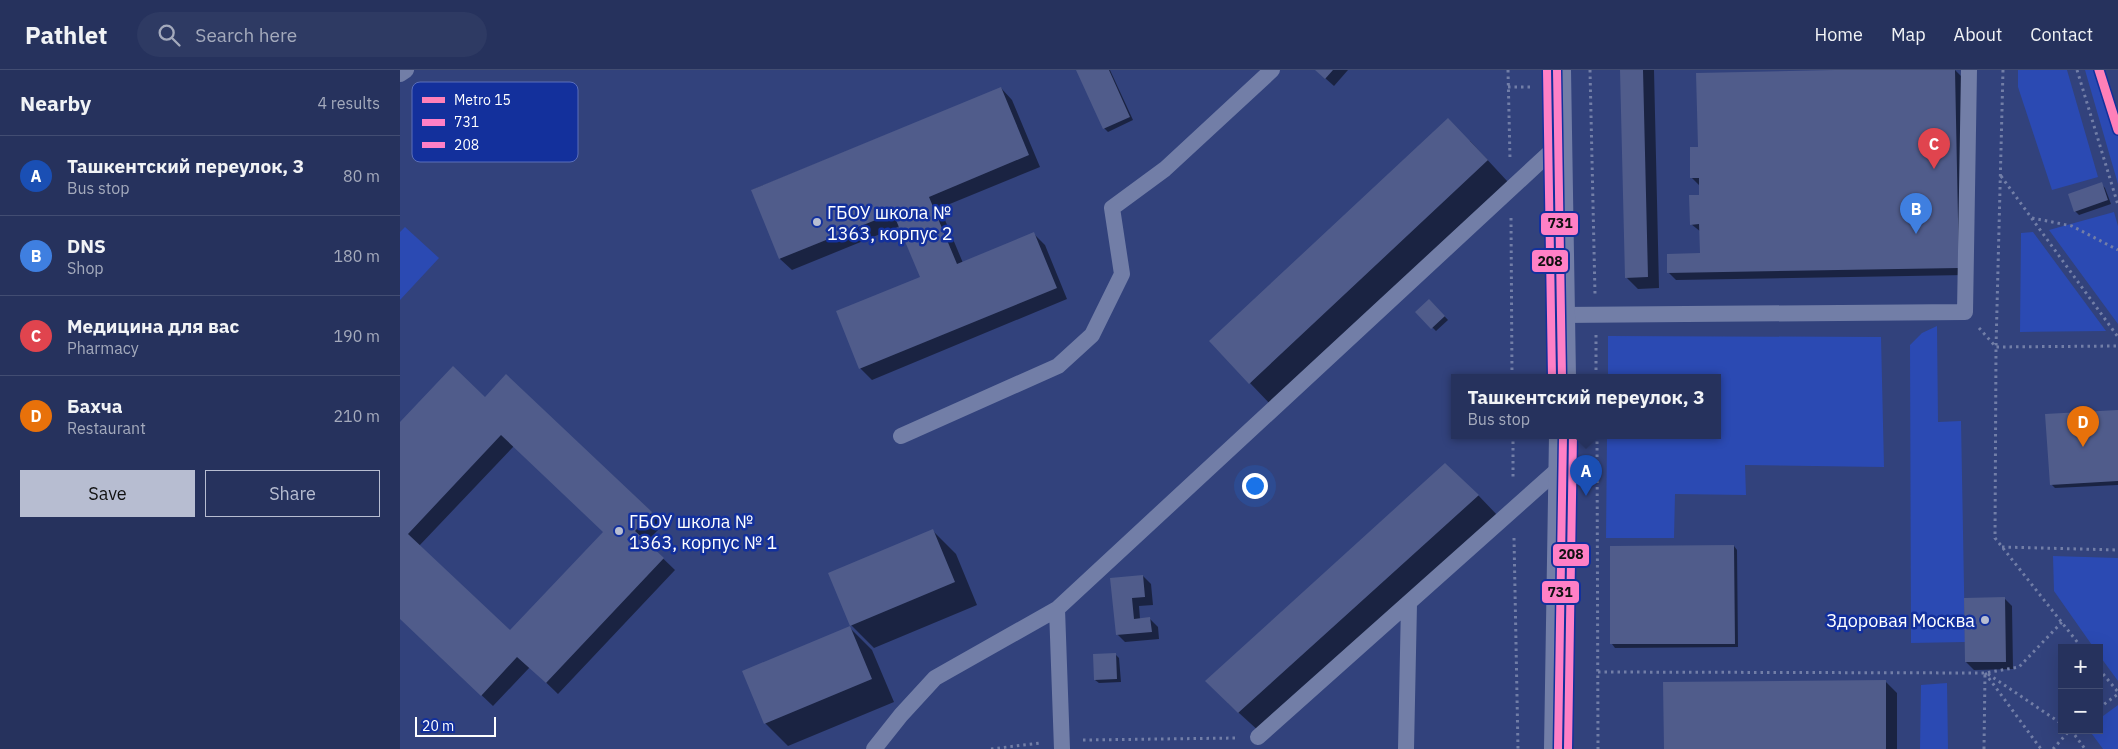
<!DOCTYPE html>
<html lang="en">
<head>
<meta charset="utf-8">
<style>
  :root { --surface:#26325d; --page:#2e3a63; --text:#f1f3f6; --muted:#a4aabc; --line:#424d72; --accent:#b7bdd1 }
  body { margin:0; font-family:"IBM Plex Sans",sans-serif; background:var(--page); color:var(--text) }
  .controls { position:absolute; right:15px; bottom:15px; display:grid; overflow:hidden; border-radius:0px; box-shadow:0 5px 20px #0002 }
  .controls button { width:45px; height:45px; display:grid; place-items:center; padding:0; border:0; border-bottom:1px solid var(--line); background:var(--surface); color:var(--text); font:25px sans-serif }
  .scale { position:absolute; left:15px; bottom:12px; width:81px; box-sizing:border-box; padding-left:5px; border:2px solid #fff; border-top:0; font-size:14px; line-height:18px; white-space:nowrap; color:#fff; -webkit-text-stroke:4px #13309c; paint-order:stroke }
  .you { position:absolute; left:854px; top:415px; width:18px; height:18px; margin:-12px; border:4px solid #fff; border-radius:50%; background:#1a73e8; box-shadow:0 0 0 8px #1a73e833 }
  .badge { display:grid; place-items:center; width:32px; height:32px; border-radius:50%; background:var(--accent); color:#fff; font-size:16px; font-weight:700 }
  .pin { position:absolute; translate:-50% -41px; filter:drop-shadow(0 1px 2px #0008) }
  .pin::after { content:''; position:absolute; top:26px; width:18px; height:15px; background:inherit; clip-path:polygon(0 0,100% 0,50% 100%) }
  .popup { position:absolute; left:1051px; top:304px; width:270px; height:65px; box-sizing:border-box; display:grid; place-content:center; border-radius:0px; background:var(--surface); filter:drop-shadow(0 1px 4px #0005); font-size:16px; white-space:nowrap; color:var(--muted) }
  .popup b { font-size:19px; color:var(--text) }
  .popup::after { content:''; position:absolute; left:50%; top:100%; margin-left:-10px; border:10px solid transparent; border-top-color:var(--surface) }
  .list { margin:0; padding:0; list-style:none }
  h2 { display:flex; justify-content:space-between; align-items:center; height:65px; margin:0; padding:0 20px; font-size:21px }
  h2 small { font-size:16px; font-weight:400; color:var(--muted) }
  .list li { display:grid; grid-template-columns:32px 1fr auto; gap:15px; align-items:center; box-sizing:border-box; height:80px; padding:0 20px; border-top:1px solid var(--line) }
  .list b { display:block; font-size:19px; white-space:nowrap }
  .list p { margin:0; font-size:16px; white-space:nowrap; color:var(--muted) }
  .list em { font-size:16px; font-style:normal; color:var(--muted) }
  .actions { display:flex; gap:10px; padding:15px 20px }
  .actions a { flex:1; padding:11px 0; border:1px solid var(--accent); border-radius:0px; text-align:center; font-size:18px; color:var(--accent) }
  .actions .main { background:var(--accent); color:#111 }
  .icon { flex:none; width:28px; height:28px; fill:none; stroke:currentColor; stroke-width:2; stroke-linecap:round; stroke-linejoin:round }
  .map { position:relative; flex:none; width:1718px; height:679px; overflow:hidden }
  header { display:flex; align-items:center; gap:30px; box-sizing:border-box; height:70px; padding:0 25px; background:var(--surface); border-bottom:1px solid var(--line) }
  header strong { font-size:24px }
  nav { display:flex; gap:28px; margin-inline-start:auto; font-size:18px }
  .search { width:350px; height:45px; background:var(--page); display:flex; align-items:center; gap:12px; box-sizing:border-box; padding:0 18px; border-radius:28px; color:var(--muted); font-size:19px }
  main { display:flex }
  aside { flex:1; background:var(--surface) }
  .map>svg:first-child { display:block }
  .green { fill:#2b4ab3 }
  .shadow { fill:#0007; fill-rule:evenodd }
  .building { fill:#505c8b; fill-rule:evenodd }
  .lines { fill:none; stroke-linecap:round; stroke-linejoin:round }
  .path { stroke:#727ea7; stroke-width:3; stroke-dasharray:2.5 4; stroke-linecap:butt }
  .lane { stroke:#727ea7; stroke-width:16 }
  .street { stroke:#727ea7; stroke-width:28 }
  .bus-1-casing { stroke:#13309c; stroke-width:11 }
  .bus-2-casing { stroke:#13309c; stroke-width:11 }
  .bus-1 { stroke:#ff80c6; stroke-width:8 }
  .bus-2 { stroke:#ff80c6; stroke-width:8 }
  .metro-1-casing { stroke:#13309c; stroke-width:12 }
  .metro-1 { stroke:#ff80b8; stroke-width:9 }
  .poi-dot { fill:#b7bdd1; stroke:#13309c; stroke-width:2 }
  .labels { text-anchor:middle; dominant-baseline:central; stroke-width:5; stroke-linejoin:round; paint-order:stroke }
  .poi-label { font-size:18px; fill:#fff; stroke:#13309c; text-anchor:start }
  .key { fill:#13309c; stroke:#5a6eba; stroke-width:1 }
  .key-label { font-size:14px; fill:#fff }
  .line-badge { stroke:#13309c; stroke-width:2 }
  .pale-badge-label { font-size:14px; text-anchor:middle; font-weight:bold; fill:#111 }
</style>
</head>
<body>
<header>
<strong>Pathlet</strong>
<div class="search"><svg class="icon" aria-label="search" viewBox="0 0 24 24"><circle cx="10" cy="10" r="6"/><path d="M15 15l6 6"/></svg>Search here</div>
<nav><a>Home</a><a>Map</a><a>About</a><a>Contact</a></nav>
</header>
<main>
<aside>
<h2>Nearby<small>4 results</small></h2>
<ul class="list">
<li><span class="badge" style="background:#1a4fb4">A</span><div><b>Ташкентский переулок, 3</b><p>Bus stop</p></div><em>80 m</em></li>
<li><span class="badge" style="background:#3f7fe0">B</span><div><b>DNS</b><p>Shop</p></div><em>180 m</em></li>
<li><span class="badge" style="background:#e0444e">C</span><div><b>Медицина для вас</b><p>Pharmacy</p></div><em>190 m</em></li>
<li><span class="badge" style="background:#e8710a">D</span><div><b>Бахча</b><p>Restaurant</p></div><em>210 m</em></li>
</ul>
<div class="actions"><a class="main">Save</a><a>Share</a></div>
</aside>
<div class="map">
<svg width="1718" height="679" viewBox="0 0 1718 679">
  <rect width="100%" height="100%" fill="#32427c"/>
  <path class="green" d="M1618,0H1667L1698,107L1652,120L1618,17Z
    M1685,0H1700L1718,59V114Z
    M1714,142L1718,156V254L1649,160Z
    M5,157L39,188L0,230V162Z
    M1633,162L1706,261L1620,262L1621,163Z
    M1537,256L1538,352L1561,351L1565,572L1511,573L1510,275L1522,263Z
    M1208,266L1481,267L1484,397L1345,395L1346,425L1275,424L1274,468H1206L1207,365H1317V307H1208Z
    M1653,486L1718,488V611L1699,585V578H1694L1654,521Z
    M1547,613L1548,679H1520L1521,615Z
    M1718,635V679H1703L1689,660H1699V649Z"/>
  <path class="shadow" d="M678,0H710L733,50L708,62L704,58Z
    M916,0H948L934,16Z
    M1221,0H1254L1259,218L1238,219L1226,207Z
    M1435,0H1555L1562,7L1566,205L1276,210L1268,202L1301,185V162L1291,154L1300,126V116L1291,107L1299,79Z
    M601,18L612,30L640,97L540,138L563,193L634,164L645,175L667,229L472,310L460,298L521,207L500,156L392,200L380,189L352,120Z
    M1070,71L1108,112L871,335L850,313Z
    M1701,114L1705,118L1711,134L1679,145L1675,141Z
    M1029,230L1048,250L1036,261L1017,242Z
    M106,306L263,455L246,472L275,500L158,624L130,597L93,636L0,548V353L85,328ZM114,376L204,462L110,562L19,476Z
    M1718,341V415L1655,418L1651,414Z
    M1078,425L1099,447L861,663L828,633Z
    M533,461L556,484L577,535L474,578L451,555Z
    M1334,476L1337,480L1338,577L1215,578L1212,574Z
    M743,506L751,514L753,535L739,536L740,549H750L758,557L759,569L725,572L717,564L712,509Z
    M1604,528L1612,536L1613,599L1574,600L1566,592Z
    M449,557L472,580L494,632L388,676L365,653Z
    M716,585L719,588L721,612L699,613L695,610Z
    M1485,611L1497,623V679H1265Z"/>
  <path class="building" d="M676,0H709L730,47L703,59Z
    M915,0H933L925,9Z
    M1220,0H1243L1248,207L1225,208Z
    M1434,0H1555L1559,198L1267,203V184L1300,183L1299,154L1290,155L1289,125H1299V108H1290V77H1298L1296,3Z
    M601,17L629,85L529,127L557,194L634,162L657,218L459,299L436,241L520,207L493,143L379,189L351,120Z
    M1048,48L1088,90L849,314L809,271Z
    M1702,112L1708,130L1674,142L1668,124Z
    M1029,229L1045,246L1031,259L1015,242Z
    M53,296L85,327L106,304L252,442L235,461L264,488L146,613L117,587L81,626L0,549V352ZM101,365L203,462L110,560L8,464Z
    M1718,340V411L1650,415L1645,344Z
    M1045,393L1079,425L838,643L805,611Z
    M533,459L555,512L450,556L428,503Z
    M1334,475L1335,574H1210V476Z
    M743,505L745,527L732,528L734,549L750,547L752,562L716,565L710,508Z
    M1605,527L1606,592H1565L1564,528Z
    M450,556L472,609L364,654L342,601Z
    M716,583L717,609L694,610L693,584Z
    M1486,610V679H1264L1263,612Z"/>
  <g class="lines">
    <path class="path" d="M1108,0L1110,89
      M1190,0L1195,224
      M1603,0L1596,277L1595,468L1682,578
      M1677,0L1718,135
      M1108,17H1130
      M1601,106L1718,267
      M1111,148L1112,307
      M1632,148L1672,156L1718,180
      M1579,258L1596,277L1718,276
      M1196,265V307
      M1113,365V409
      M1197,365L1198,679
      M1114,468L1118,679
      M1602,477L1718,480
      M1699,599L1718,622
      M1198,602L1585,603L1619,597L1662,552
      M1585,603L1641,679
      M1588,604L1662,654
      M1699,638L1718,624
      M1671,660L1685,679
      M683,670L837,668
      M591,679L640,673
      M1584,679L1585,603
      M1653,679L1670,660"/>
    <path class="lane" d="M0,4L6,0
      M1161,245L1565,242L1569,0
      M501,366L658,296L692,265L722,204L712,138L765,99L872,0
      M858,667L1163,395
      M474,679L501,645L535,608L657,539
      M662,679L657,539L1158,75
      M1006,679L1009,534"/>
    <path class="street" d="M1157,0L1162,307
      M1158,679L1163,365"/>
    <defs>
      <path id="bus-1" d="M1157,0L1162,307
        M1158,679L1163,365"/>
      <path id="bus-2" d="M1147,0L1152,307
        M1168,679L1173,365"/>
    </defs>
    <use href="#bus-1" class="bus-1-casing"/>
    <use href="#bus-2" class="bus-2-casing"/>
    <use href="#bus-1" class="bus-1"/>
    <use href="#bus-2" class="bus-2"/>
    <defs>
      <path id="metro-1" d="M1699,0L1718,60"/>
    </defs>
    <use href="#metro-1" class="metro-1-casing"/>
    <use href="#metro-1" class="metro-1"/>
  </g>
  <g class="poi-dot">
    <circle cx="417" cy="152" r="5"/>
    <circle cx="219" cy="461" r="5"/>
    <circle cx="1585" cy="550" r="5"/>
  </g>
  <g class="labels">
    <g class="poi-label">
      <text x="427" y="142">ГБОУ школа №<tspan x="427" dy="21">1363, корпус 2</tspan></text>
      <text x="229" y="451">ГБОУ школа №<tspan x="229" dy="21">1363, корпус № 1</tspan></text>
      <text x="1575" y="550" text-anchor="end">Здоровая Москва</text>
    </g>
  </g>
  <rect x="12" y="12" width="166" height="80" rx="8" class="key"/>
  <rect x="22" y="27" width="23" height="6" fill="#ff80b8"/>
  <rect x="22" y="49" width="23" height="7" fill="#ff80c6"/>
  <rect x="22" y="72" width="23" height="6" fill="#ff80c6"/>
  <g class="key-label">
    <text x="54" y="35">Metro 15</text>
    <text x="54" y="57">731</text>
    <text x="54" y="80">208</text>
  </g>
  <g class="line-badge">
    <rect x="1140" y="142" width="39" height="24" rx="5" fill="#ff80c6"/>
    <rect x="1131" y="179" width="38" height="24" rx="5" fill="#ff80c6"/>
    <rect x="1152" y="473" width="38" height="24" rx="5" fill="#ff80c6"/>
    <rect x="1141" y="510" width="39" height="24" rx="5" fill="#ff80c6"/>
  </g>
  <g class="pale-badge-label">
    <text x="1160" y="158">731</text>
    <text x="1150" y="196">208</text>
    <text x="1171" y="489">208</text>
    <text x="1160" y="527">731</text>
  </g>
</svg>
<div class="controls">
<button>+</button>
<button>−</button>
</div>
<div class="scale">20 m</div>
<div class="you"></div>
<div class="pin badge" style="left:1186px;top:426px;background:#1a4fb4">A</div>
<div class="popup"><b>Ташкентский переулок, 3</b>Bus stop</div>
<div class="pin badge" style="left:1516px;top:164px;background:#3f7fe0">B</div>
<div class="pin badge" style="left:1534px;top:99px;background:#e0444e">C</div>
<div class="pin badge" style="left:1683px;top:377px;background:#e8710a">D</div>
</div>
</main>
</body>
</html>
